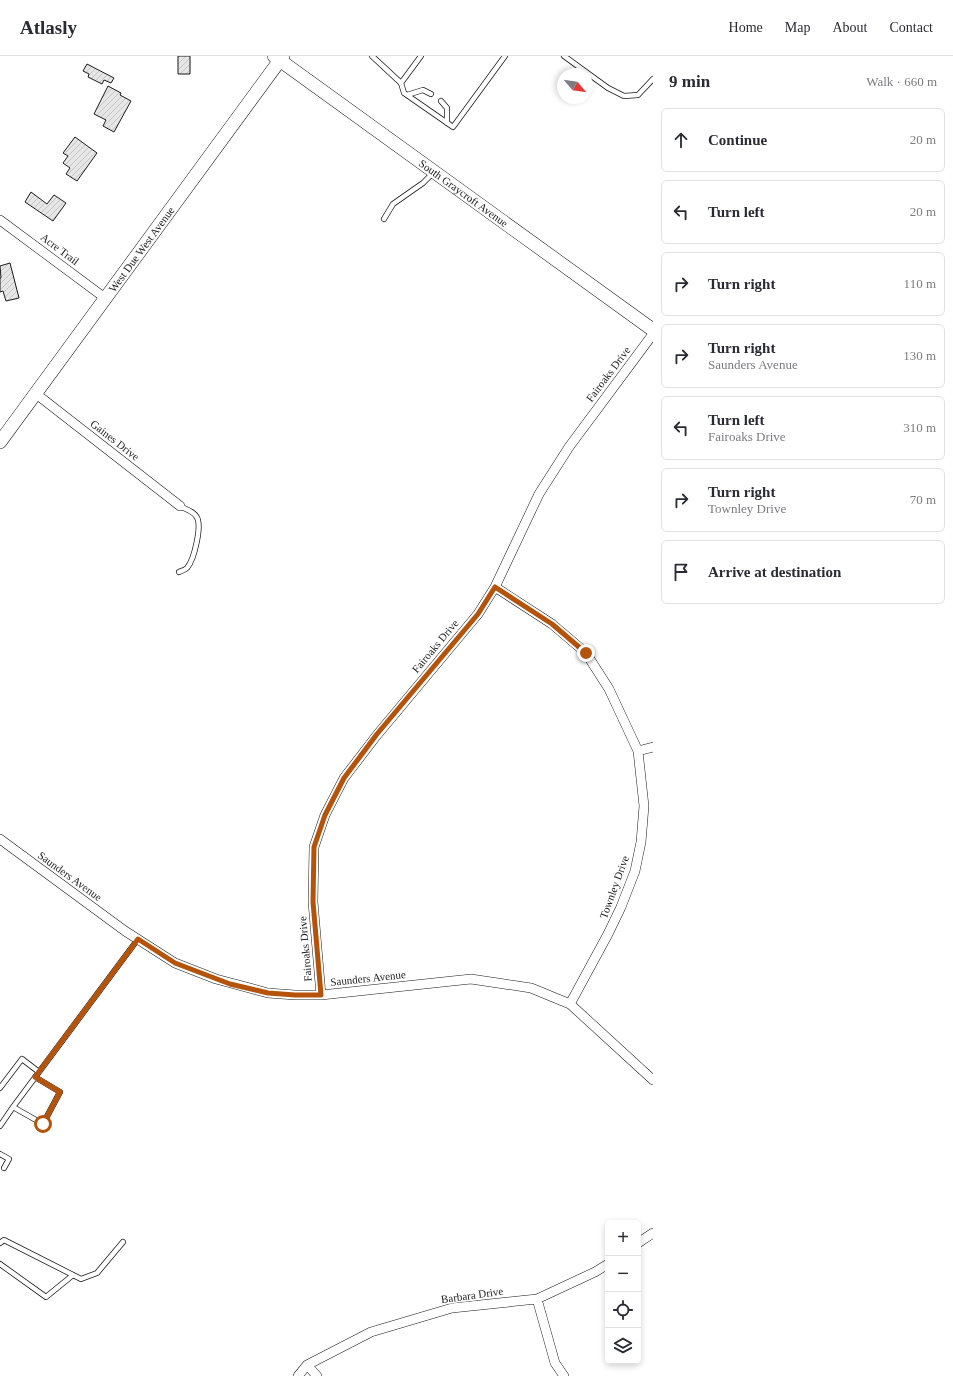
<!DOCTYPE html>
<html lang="en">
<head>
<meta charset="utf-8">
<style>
  :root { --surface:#fff; --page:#f7f7f7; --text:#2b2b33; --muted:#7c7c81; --line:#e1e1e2 }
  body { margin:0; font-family:Georgia,serif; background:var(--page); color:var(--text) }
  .controls { position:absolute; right:12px; bottom:12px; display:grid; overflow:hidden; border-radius:6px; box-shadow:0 2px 6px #0003 }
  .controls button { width:36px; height:36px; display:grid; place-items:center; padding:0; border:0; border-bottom:1px solid var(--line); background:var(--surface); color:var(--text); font:20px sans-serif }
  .compass { position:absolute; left:557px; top:12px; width:36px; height:36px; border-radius:50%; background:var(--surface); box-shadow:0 2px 6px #0003; rotate:119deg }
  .stop { position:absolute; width:12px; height:12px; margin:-9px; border:3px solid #b45309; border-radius:50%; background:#fff }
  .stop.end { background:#b45309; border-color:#fff; box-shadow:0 1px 4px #0008 }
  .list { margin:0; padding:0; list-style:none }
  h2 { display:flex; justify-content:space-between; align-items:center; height:52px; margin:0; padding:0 16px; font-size:17px }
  h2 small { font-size:13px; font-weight:400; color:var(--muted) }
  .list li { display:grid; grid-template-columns:26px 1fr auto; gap:12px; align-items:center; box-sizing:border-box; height:64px; margin:0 8px 8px; padding:0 8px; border:1px solid var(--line); border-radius:6px }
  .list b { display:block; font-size:15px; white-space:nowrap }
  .list p { margin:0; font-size:13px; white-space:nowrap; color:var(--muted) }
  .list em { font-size:13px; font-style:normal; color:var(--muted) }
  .icon { flex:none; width:22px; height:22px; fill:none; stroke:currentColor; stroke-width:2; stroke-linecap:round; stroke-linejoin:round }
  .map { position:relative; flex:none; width:653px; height:1320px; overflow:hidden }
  header { display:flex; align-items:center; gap:24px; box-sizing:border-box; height:56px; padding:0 20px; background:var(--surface); border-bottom:1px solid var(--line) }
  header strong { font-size:19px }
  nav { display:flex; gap:22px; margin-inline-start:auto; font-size:14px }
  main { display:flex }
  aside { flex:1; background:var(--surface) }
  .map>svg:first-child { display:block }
  .building { fill:url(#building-hatch); stroke:#1a1a1a }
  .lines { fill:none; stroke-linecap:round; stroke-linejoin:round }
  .service-casing { stroke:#1a1a1a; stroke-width:6 }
  .minor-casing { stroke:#1a1a1a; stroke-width:10 }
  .secondary-casing { stroke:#1a1a1a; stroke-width:14 }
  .service { stroke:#fff; stroke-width:4.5 }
  .minor { stroke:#fff; stroke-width:9 }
  .secondary { stroke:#fff; stroke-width:13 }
  .route { stroke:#b45309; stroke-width:5 }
  .labels { text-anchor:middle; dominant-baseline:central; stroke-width:3; stroke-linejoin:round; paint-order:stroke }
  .street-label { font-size:11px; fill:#1a1a1a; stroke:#fff }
</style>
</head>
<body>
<header>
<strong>Atlasly</strong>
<nav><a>Home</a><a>Map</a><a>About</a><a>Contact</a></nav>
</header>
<main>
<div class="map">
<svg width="653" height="1320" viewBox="0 0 653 1320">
  <defs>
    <pattern id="building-hatch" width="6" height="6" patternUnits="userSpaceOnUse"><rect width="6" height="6" fill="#e6e6e6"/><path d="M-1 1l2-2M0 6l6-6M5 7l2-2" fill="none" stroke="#c5c5c5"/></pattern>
  </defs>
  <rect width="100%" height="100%" fill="#fff"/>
  <path class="building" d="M178,0H190V18H178Z
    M87,8L114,22L111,27L104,24L102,28L88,21L89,18L83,15Z
    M108,30L121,37L120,39L131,45L114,76L103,70L106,64L94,58Z
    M75,81L97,97L77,125L66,118L70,112L63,107L68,100L63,97Z
    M31,136L47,148L54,139L66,147L53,165L25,146Z
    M10,207L19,242L6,245L3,235L0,236V222H1L0,210Z"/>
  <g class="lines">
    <defs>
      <path id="service" d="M372,0L401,27
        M421,0L401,27L404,37L453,71L505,0
        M564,0L608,32L624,40L638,39L653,23
        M407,39L423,34L431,38
        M441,45L447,52V67
        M384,163L393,148L423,127L433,117
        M179,516C181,515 185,514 187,512C194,504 203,468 196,460C193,455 185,453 180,450
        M0,1032L22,1003L39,1016
        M13,1051L43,1068L60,1036L35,1021
        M0,1070L13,1051L138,883
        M0,1098L9,1103L4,1112
        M0,1187L4,1184L81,1223L97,1217L123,1186
        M0,1208L46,1241L73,1219"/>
      <path id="minor" d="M0,164L105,242
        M35,337L180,450
        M495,531L552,568L586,597L609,633L638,695L644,750L641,786L635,815L621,851L608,878L570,948
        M638,695L653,691
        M0,783L125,875L175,907L216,923L268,937L295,939H321L471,923L531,932L570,948L653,1024
        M321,939L313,846L314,791L325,759L344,722L377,679L478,558L495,531L539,438L569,391L653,278
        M638,1187L653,1177
        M537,1243L555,1307L564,1320
        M307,1309L317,1320
        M298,1320L307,1309L371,1276L452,1252L537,1243L595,1216L608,1208"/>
      <g id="secondary">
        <path id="s1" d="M274,0L653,274"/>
        <path id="s2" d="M0,386L283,0"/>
      </g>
    </defs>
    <use href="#service" class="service-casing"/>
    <use href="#minor" class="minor-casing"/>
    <use href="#secondary" class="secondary-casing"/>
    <use href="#service" class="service"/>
    <use href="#minor" class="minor"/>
    <use href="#secondary" class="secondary"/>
  </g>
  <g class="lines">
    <path class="route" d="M43,1068L60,1036L35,1021L138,883L175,907L230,928L268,937L295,939H321L313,846L314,791L325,759L344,722L377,678L478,558L495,531L552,568L586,597"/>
  </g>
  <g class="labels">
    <g class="street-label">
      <text stroke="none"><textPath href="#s1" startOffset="234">South Graycroft Avenue</textPath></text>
      <text transform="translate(60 193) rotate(37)">Acre Trail</text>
      <text stroke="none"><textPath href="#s2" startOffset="239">West Due West Avenue</textPath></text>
      <text transform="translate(608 318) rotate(-53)">Fairoaks Drive</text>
      <text transform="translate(115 384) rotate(38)">Gaines Drive</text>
      <text transform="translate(435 590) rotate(-50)">Fairoaks Drive</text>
      <text transform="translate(70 820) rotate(36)">Saunders Avenue</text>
      <text transform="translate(614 831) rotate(-70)">Townley Drive</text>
      <text transform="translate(305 893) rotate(-95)">Fairoaks Drive</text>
      <text transform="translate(368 922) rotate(-6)">Saunders Avenue</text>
      <text transform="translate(472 1239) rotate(-8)">Barbara Drive</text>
    </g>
  </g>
</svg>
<div class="controls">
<button>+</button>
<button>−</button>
<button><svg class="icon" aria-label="locate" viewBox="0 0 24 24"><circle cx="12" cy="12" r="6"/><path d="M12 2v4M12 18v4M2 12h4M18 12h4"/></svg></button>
<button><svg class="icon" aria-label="layers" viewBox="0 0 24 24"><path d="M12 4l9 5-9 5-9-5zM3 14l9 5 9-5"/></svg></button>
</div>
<svg class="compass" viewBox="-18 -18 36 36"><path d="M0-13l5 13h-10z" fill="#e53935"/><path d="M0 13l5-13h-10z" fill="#7c7c81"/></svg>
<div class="stop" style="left:43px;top:1068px"></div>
<div class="stop end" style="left:586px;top:597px"></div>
</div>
<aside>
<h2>9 min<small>Walk · 660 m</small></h2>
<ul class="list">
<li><svg class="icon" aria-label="ahead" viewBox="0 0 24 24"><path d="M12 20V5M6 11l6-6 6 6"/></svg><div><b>Continue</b></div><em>20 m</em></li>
<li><svg class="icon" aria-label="left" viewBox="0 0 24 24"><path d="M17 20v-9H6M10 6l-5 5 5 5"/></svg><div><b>Turn left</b></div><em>20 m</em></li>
<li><svg class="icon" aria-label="right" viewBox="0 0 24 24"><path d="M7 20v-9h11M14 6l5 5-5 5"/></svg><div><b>Turn right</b></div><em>110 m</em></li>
<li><svg class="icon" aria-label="right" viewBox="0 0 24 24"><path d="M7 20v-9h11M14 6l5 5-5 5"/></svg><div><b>Turn right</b><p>Saunders Avenue</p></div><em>130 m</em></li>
<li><svg class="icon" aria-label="left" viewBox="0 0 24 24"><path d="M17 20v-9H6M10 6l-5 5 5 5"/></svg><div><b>Turn left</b><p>Fairoaks Drive</p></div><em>310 m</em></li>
<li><svg class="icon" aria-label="right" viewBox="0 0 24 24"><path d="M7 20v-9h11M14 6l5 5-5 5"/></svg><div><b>Turn right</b><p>Townley Drive</p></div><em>70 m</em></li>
<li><svg class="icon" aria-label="arrive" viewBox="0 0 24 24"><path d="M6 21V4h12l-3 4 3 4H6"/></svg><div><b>Arrive at destination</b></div></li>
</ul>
</aside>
</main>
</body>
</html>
